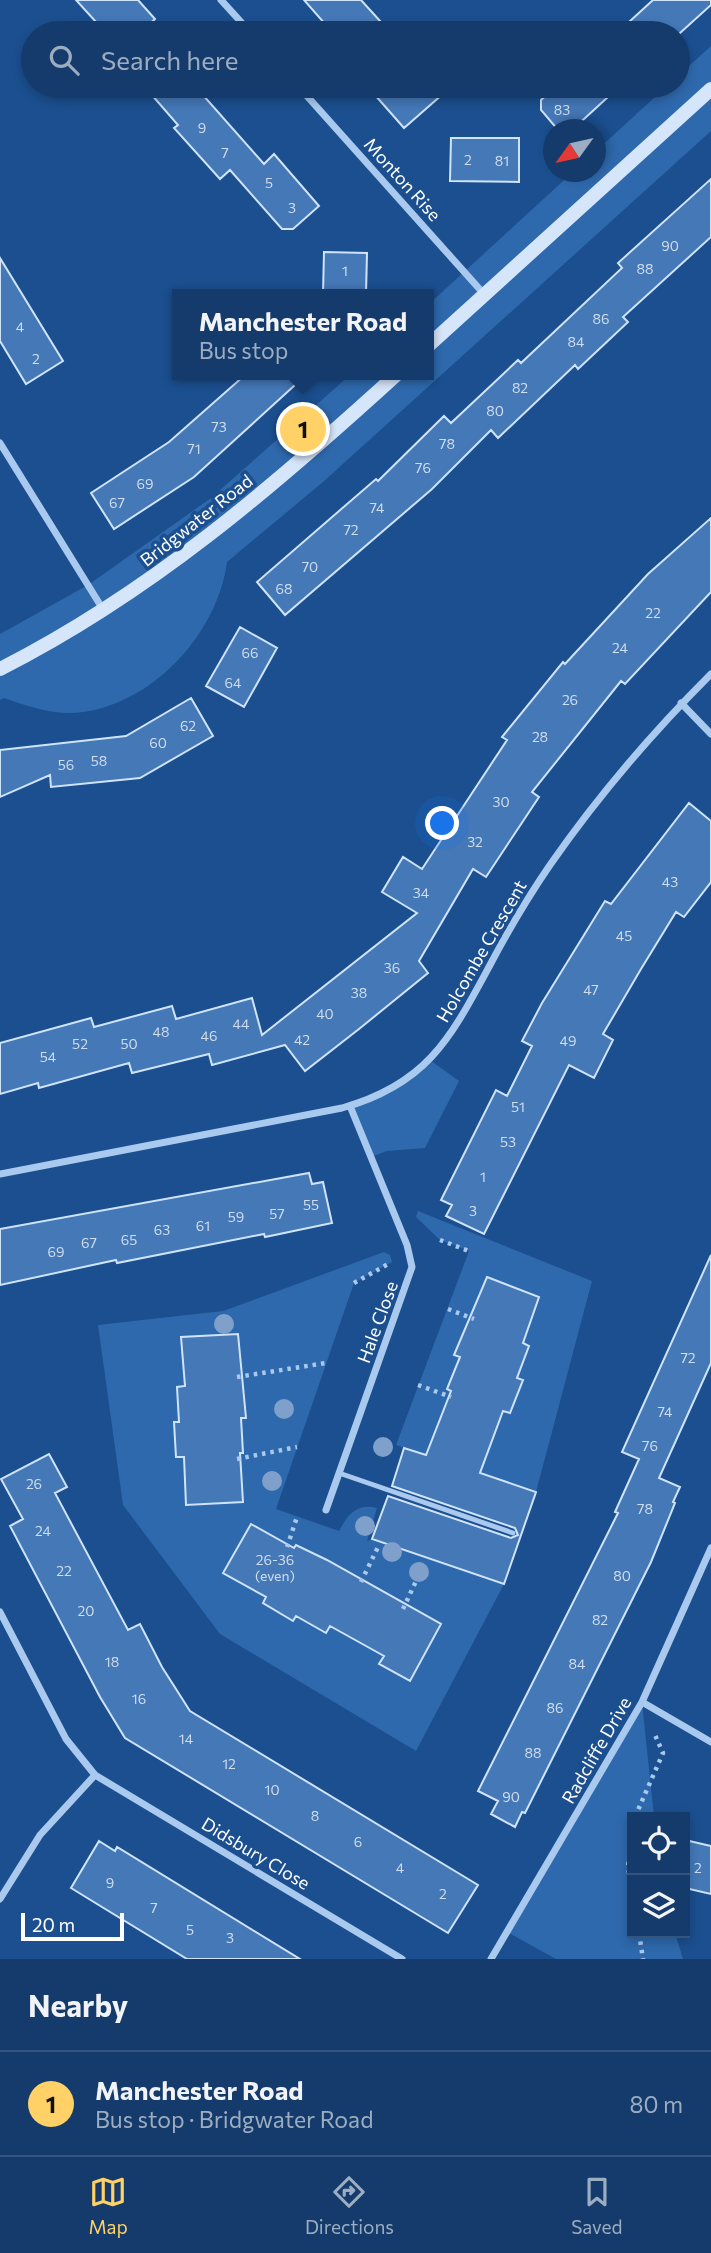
<!DOCTYPE html>
<html lang="en">
<head>
<meta charset="utf-8">
<style>
  :root { --surface:#143b6b; --page:#1d4271; --text:#f1f3f6; --muted:#9dadc1; --line:#33557e; --accent:#ffd166 }
  body { margin:0; font-family:Commissioner,sans-serif; background:var(--page); color:var(--text) }
  .controls { position:absolute; right:21px; bottom:21px; display:grid; overflow:hidden; border-radius:0px; box-shadow:0 4px 10px #0003 }
  .controls button { width:63px; height:63px; display:grid; place-items:center; padding:0; border:0; border-bottom:2px solid var(--line); background:var(--surface); color:var(--text); font:35px sans-serif }
  .compass { position:absolute; left:543px; top:119px; width:63px; height:63px; border-radius:50%; background:var(--surface); box-shadow:0 4px 10px #0003; rotate:237deg }
  .scale { position:absolute; left:21px; bottom:18px; width:103px; box-sizing:border-box; padding-left:7px; border:4px solid #fff; border-top:0; font-size:19px; line-height:24px; white-space:nowrap; color:#fff; -webkit-text-stroke:5px #1b4f8f; paint-order:stroke }
  .you { position:absolute; left:443px; top:824px; width:24px; height:24px; margin:-18px; border:5px solid #fff; border-radius:50%; background:#1a73e8; box-shadow:0 0 0 10px #1a73e833 }
  .badge { display:grid; place-items:center; width:46px; height:46px; border-radius:50%; background:var(--accent); color:#111; font-size:23px; font-weight:700 }
  .pin { position:absolute; translate:-50% -50%; border:4px solid #fff; box-shadow:0 2px 7px #0006 }
  .popup { position:absolute; left:172px; top:289px; width:262px; height:91px; box-sizing:border-box; display:grid; place-content:center; border-radius:0px; background:var(--surface); filter:drop-shadow(0 2px 5px #0005); font-size:23px; white-space:nowrap; color:var(--muted) }
  .popup b { font-size:26px; color:var(--text) }
  .popup::after { content:''; position:absolute; left:50%; top:100%; margin-left:-14px; border:14px solid transparent; border-top-color:var(--surface) }
  .list { margin:0; padding:0; list-style:none }
  h2 { display:flex; justify-content:space-between; align-items:center; height:91px; margin:0; padding:0 28px; font-size:30px }
  h2 small { font-size:23px; font-weight:400; color:var(--muted) }
  .list li { display:grid; grid-template-columns:46px 1fr auto; gap:21px; align-items:center; box-sizing:border-box; height:105px; padding:0 28px; border-top:2px solid var(--line) }
  .list b { display:block; font-size:26px; white-space:nowrap }
  .list p { margin:0; font-size:23px; white-space:nowrap; color:var(--muted) }
  .list em { font-size:23px; font-style:normal; color:var(--muted) }
  .icon { flex:none; width:38px; height:38px; fill:none; stroke:currentColor; stroke-width:2; stroke-linecap:round; stroke-linejoin:round }
  .map { position:relative; flex:none; width:711px; height:1959px; overflow:hidden }
  .search { position:absolute; background:var(--surface); box-shadow:0 4px 10px #0003; left:21px; right:21px; top:21px; height:77px; display:flex; align-items:center; gap:18px; box-sizing:border-box; padding:0 24px; border-radius:38px; color:var(--muted); font-size:26px }
  .sheet { height:196px; background:var(--surface) }
  nav { display:flex; justify-content:space-around; align-items:center; box-sizing:border-box; height:98px; border-top:2px solid var(--line); background:var(--surface); font-size:19px; color:var(--muted) }
  nav a { display:grid; justify-items:center; gap:4px }
  nav .on { color:var(--accent) }
  .map>svg:first-child { display:block }
  .green { fill:#2e69ad }
  .building { fill:#4478b7; stroke:#cfe3fa; stroke-width:2 }
  .lines { fill:none; stroke-linecap:round; stroke-linejoin:round }
  .path { stroke:#a9c9ee; stroke-width:4.5; stroke-dasharray:3.5 5; stroke-linecap:butt }
  .lane { stroke:#a9c9ee; stroke-width:5 }
  .street { stroke:#a9c9ee; stroke-width:7 }
  .secondary { stroke:#d6e6fa; stroke-width:14 }
  .tree { fill:#7ea0ca }
  .labels { text-anchor:middle; dominant-baseline:central; stroke-width:7; stroke-linejoin:round; paint-order:stroke }
  .number-label { font-size:14px; fill:#d0dded }
  .street-label { font-size:18px; fill:#fff; stroke:#1b4f8f }
</style>
</head>
<body>
<div class="map">
<svg width="711" height="1959" viewBox="0 0 711 1959">
  <rect width="100%" height="100%" fill="#1b4f8f"/>
  <path class="green" d="M711,46V131L323,482L227,562C218,631 156,702 83,712C57,716 29,707 4,698L0,700V634L88,585L211,498L350,375H429V304L573,172H596V151L667,86H678V76Z
    M430,1060L459,1081L425,1148L387,1151L371,1157L350,1106L382,1092Z
    M418,1211L592,1281L536,1492L396,1445L469,1251L440,1240L416,1217Z
    M384,1252L390,1255L392,1262L354,1283L276,1509L339,1531C348,1514 357,1503 377,1508L367,1541L372,1539L504,1584L416,1751L220,1634L123,1505L98,1325L223,1311Z
    M642,1702L654,1817H632V1933H675L683,1959H556L507,1932Z"/>
  <path class="building" d="M76,0H138L155,19L140,33H106Z
    M304,0H361L391,33H333Z
    M653,0H711V5L680,33H617Z
    M144,86H195L264,164L274,154L319,206L293,229H282L230,170L220,179L174,128L178,125Z
    M367,86H452L404,128Z
    M556,86H620L572,130H558L541,110V100Z
    M451,138H519V182L450,181Z
    M711,179V237L623,317L628,322L578,369L575,365L498,438L491,430L432,489L285,615L257,582L376,479L378,481L444,416L451,423L518,360L521,363L622,268L618,263Z
    M324,252L367,253L366,294H323Z
    M0,258L63,361L26,384L0,341Z
    M245,375H306L194,477L114,529L91,493L169,442Z
    M711,518V592L625,684L621,681L532,792L539,797L486,877L473,869L419,961L428,973L359,1029L305,1071L285,1045L212,1065L209,1054L132,1073L129,1063L39,1088L38,1083L0,1094V1043L91,1018L94,1027L172,1006L176,1019L252,998L262,1035L417,913L382,892L403,857L422,869L507,740L502,737L563,662L565,664L648,574Z
    M240,627L277,648L244,707L206,686Z
    M191,698L213,736L140,778L51,787L50,775L0,797V750L126,736Z
    M689,803L711,821V882L684,917L676,912L641,969L603,1034L613,1040L594,1078L569,1065L484,1234L446,1216L452,1205L441,1200L496,1090L507,1096L532,1046L522,1041L542,1003L605,901L611,904Z
    M309,1173L312,1184L323,1182L332,1223L265,1237L264,1234L117,1263L116,1260L0,1285V1229Z
    M711,1255V1363L659,1478L680,1487L673,1502L675,1503L651,1562L525,1813L522,1812L515,1827L491,1814L498,1801L478,1791L618,1513L615,1512L639,1459L622,1452Z
    M487,1277L539,1297L523,1343L529,1346L517,1378L523,1380L510,1413L503,1411L480,1473L536,1492L504,1584L372,1539L388,1496L511,1538L518,1535L515,1528L392,1486L404,1448L426,1455L451,1391L447,1389L460,1357L454,1355Z
    M238,1334L246,1418H241L243,1453H240L243,1502L186,1505L184,1457H176L174,1422H179L177,1387L185,1386L181,1337Z
    M49,1454L67,1487L55,1493L128,1630L140,1624L162,1667L190,1711L478,1885L448,1933L125,1738L100,1697L10,1526L23,1519L1,1479Z
    M251,1524L294,1548L296,1545L327,1560L441,1624L410,1681L379,1664L384,1656L330,1626L326,1633L296,1616L293,1621L263,1603L266,1597L223,1573Z
    M685,1840L711,1846V1894L685,1888Z
    M99,1841L115,1851L117,1847L300,1959H187L71,1888Z"/>
  <g class="lines">
    <path class="path" d="M440,1240L469,1251
      M354,1283L390,1263
      M448,1309L474,1319
      M237,1377L326,1363
      M418,1385L451,1397
      M237,1459L297,1447
      M287,1547L297,1517
      M361,1582L379,1545
      M403,1609L417,1579
      M635,1817L663,1753L655,1735
      M632,1828L628,1867L632,1892
      M639,1933L643,1959"/>
    <path class="lane" d="M339,1473L513,1533"/>
    <path class="street" d="M221,0L251,33
      M298,86L484,294
      M0,443L104,611
      M681,703L711,734
      M0,1174L342,1108C428,1084 451,1037 490,965C508,931 528,897 550,865C598,796 652,733 711,674
      M326,1510L412,1267L407,1245L350,1106
      M0,1612L66,1739L95,1775L402,1959
      M642,1702L711,1742
      M0,1899L40,1835L95,1775
      M491,1959L642,1702L711,1548"/>
    <path class="secondary" d="M429,345L711,89
      M0,669C150,593 273,487 396,375"/>
  </g>
  <g class="tree">
    <circle cx="224" cy="1324" r="10"/>
    <circle cx="284" cy="1409" r="10"/>
    <circle cx="383" cy="1447" r="10"/>
    <circle cx="272" cy="1481" r="10"/>
    <circle cx="365" cy="1526" r="10"/>
    <circle cx="392" cy="1552" r="10"/>
    <circle cx="419" cy="1572" r="10"/>
  </g>
  <g class="labels">
    <g class="number-label">
      <text x="562" y="109">83</text>
      <text x="202" y="127">9</text>
      <text x="225" y="152">7</text>
      <text x="468" y="159">2</text>
      <text x="502" y="160">81</text>
      <text x="269" y="182">5</text>
      <text x="292" y="207">3</text>
      <text x="670" y="245">90</text>
      <text x="645" y="268">88</text>
      <text x="345" y="270">1</text>
      <text x="601" y="318">86</text>
      <text x="20" y="326">4</text>
      <text x="576" y="341">84</text>
      <text x="36" y="358">2</text>
      <text x="520" y="387">82</text>
      <text x="495" y="410">80</text>
      <text x="219" y="426">73</text>
      <text x="447" y="443">78</text>
      <text x="194" y="448">71</text>
      <text x="423" y="467">76</text>
      <text x="145" y="483">69</text>
      <text x="117" y="502">67</text>
      <text x="377" y="507">74</text>
      <text x="351" y="529">72</text>
      <text x="310" y="566">70</text>
      <text x="284" y="588">68</text>
      <text x="653" y="612">22</text>
      <text x="620" y="647">24</text>
      <text x="250" y="652">66</text>
      <text x="233" y="682">64</text>
      <text x="570" y="699">26</text>
      <text x="188" y="725">62</text>
      <text x="540" y="736">28</text>
      <text x="158" y="742">60</text>
      <text x="99" y="760">58</text>
      <text x="66" y="764">56</text>
      <text x="501" y="801">30</text>
      <text x="475" y="841">32</text>
      <text x="670" y="881">43</text>
      <text x="421" y="892">34</text>
      <text x="624" y="935">45</text>
      <text x="392" y="967">36</text>
      <text x="591" y="989">47</text>
      <text x="359" y="992">38</text>
      <text x="325" y="1013">40</text>
      <text x="241" y="1023">44</text>
      <text x="161" y="1031">48</text>
      <text x="209" y="1035">46</text>
      <text x="302" y="1039">42</text>
      <text x="568" y="1040">49</text>
      <text x="80" y="1043">52</text>
      <text x="129" y="1043">50</text>
      <text x="48" y="1056">54</text>
      <text x="518" y="1106">51</text>
      <text x="508" y="1141">53</text>
      <text x="483" y="1176">1</text>
      <text x="311" y="1204">55</text>
      <text x="473" y="1210">3</text>
      <text x="277" y="1213">57</text>
      <text x="236" y="1216">59</text>
      <text x="203" y="1225">61</text>
      <text x="162" y="1229">63</text>
      <text x="129" y="1239">65</text>
      <text x="89" y="1242">67</text>
      <text x="56" y="1251">69</text>
      <text x="688" y="1357">72</text>
      <text x="665" y="1411">74</text>
      <text x="650" y="1445">76</text>
      <text x="34" y="1483">26</text>
      <text x="645" y="1508">78</text>
      <text x="43" y="1530">24</text>
      <text x="275" y="1559">26-36<tspan x="275" dy="16">(even)</tspan></text>
      <text x="64" y="1570">22</text>
      <text x="622" y="1575">80</text>
      <text x="86" y="1610">20</text>
      <text x="600" y="1619">82</text>
      <text x="112" y="1661">18</text>
      <text x="577" y="1663">84</text>
      <text x="139" y="1698">16</text>
      <text x="555" y="1707">86</text>
      <text x="186" y="1738">14</text>
      <text x="533" y="1752">88</text>
      <text x="229" y="1763">12</text>
      <text x="272" y="1789">10</text>
      <text x="511" y="1796">90</text>
      <text x="315" y="1815">8</text>
      <text x="358" y="1841">6</text>
      <text x="400" y="1867">4</text>
      <text x="698" y="1867">2</text>
      <text x="110" y="1882">9</text>
      <text x="443" y="1893">2</text>
      <text x="154" y="1907">7</text>
      <text x="190" y="1929">5</text>
      <text x="230" y="1937">3</text>
    </g>
    <g class="street-label">
      <text transform="translate(403 179) rotate(48)">Monton Rise</text>
      <text transform="translate(196 520) rotate(-38)">Bridgwater Road</text>
      <text transform="translate(481 951) rotate(-60)">Holcombe Crescent</text>
      <text transform="translate(377 1322) rotate(-70)">Hale Close</text>
      <text transform="translate(596 1750) rotate(-60)">Radcliffe Drive</text>
      <text transform="translate(256 1853) rotate(31)">Didsbury Close</text>
    </g>
  </g>
</svg>
<div class="controls">
<button><svg class="icon" aria-label="locate" viewBox="0 0 24 24"><circle cx="12" cy="12" r="6"/><path d="M12 2v4M12 18v4M2 12h4M18 12h4"/></svg></button>
<button><svg class="icon" aria-label="layers" viewBox="0 0 24 24"><path d="M12 4l9 5-9 5-9-5zM3 14l9 5 9-5"/></svg></button>
</div>
<svg class="compass" viewBox="-18 -18 36 36"><path d="M0-13l5 13h-10z" fill="#e53935"/><path d="M0 13l5-13h-10z" fill="#9dadc1"/></svg>
<div class="scale">20 m</div>
<div class="you"></div>
<div class="pin badge" style="left:303px;top:429px">1</div>
<div class="popup"><b>Manchester Road</b>Bus stop</div>
<div class="search"><svg class="icon" aria-label="search" viewBox="0 0 24 24"><circle cx="10" cy="10" r="6"/><path d="M15 15l6 6"/></svg>Search here</div>
</div>
<section class="sheet">
<h2>Nearby<small></small></h2>
<ul class="list">
<li><span class="badge">1</span><div><b>Manchester Road</b><p>Bus stop · Bridgwater Road</p></div><em>80 m</em></li>
</ul>
</section>
<nav>
<a class="on"><svg class="icon" aria-label="map" viewBox="0 0 24 24"><path d="M3 6l6-2 6 2 6-2v14l-6 2-6-2-6 2zM9 4v14M15 6v14"/></svg>Map</a>
<a><svg class="icon" aria-label="directions" viewBox="0 0 24 24"><path d="M12 3l9 9-9 9-9-9zM9 14v-3h6M13 9l2 2-2 2"/></svg>Directions</a>
<a><svg class="icon" aria-label="saved" viewBox="0 0 24 24"><path d="M7 4h10v16l-5-4-5 4z"/></svg>Saved</a>
</nav>
</body>
</html>
